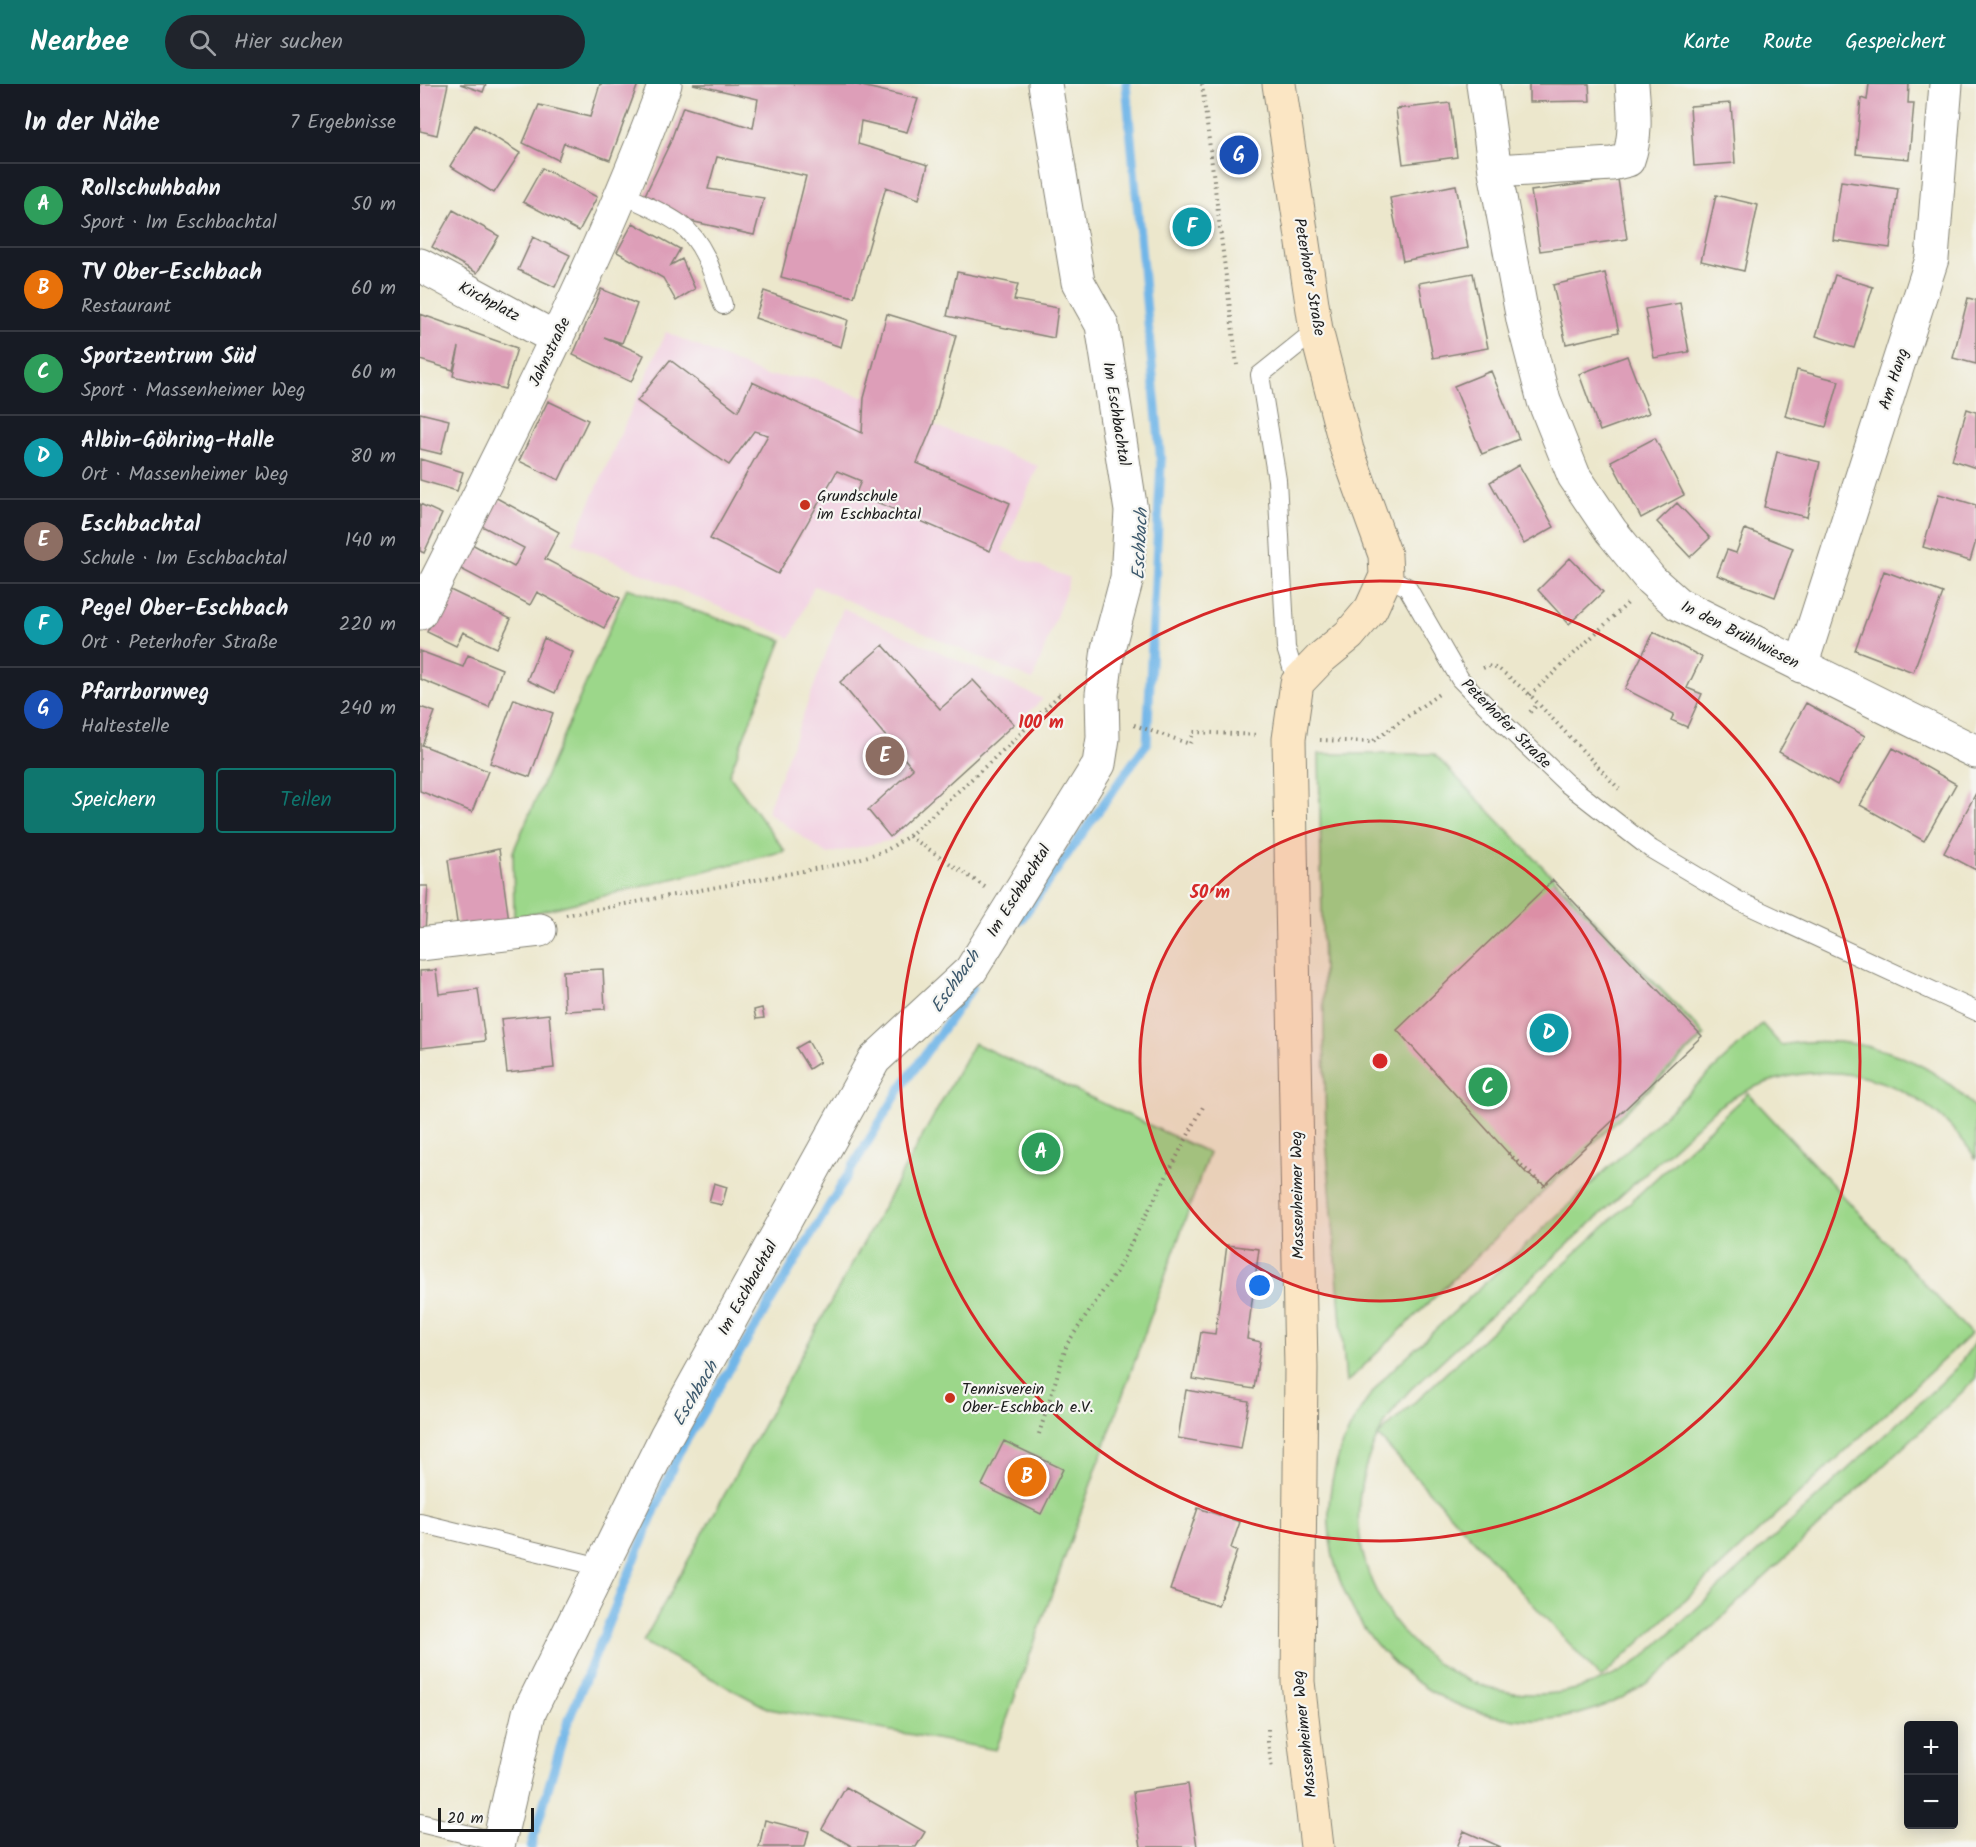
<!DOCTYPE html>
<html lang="de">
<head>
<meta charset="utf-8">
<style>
  :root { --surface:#171b24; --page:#20242c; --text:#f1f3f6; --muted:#9ea1a6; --line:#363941; --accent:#0f766e }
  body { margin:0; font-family:Kalam,sans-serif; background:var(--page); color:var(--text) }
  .controls { position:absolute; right:18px; bottom:18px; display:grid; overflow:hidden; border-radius:6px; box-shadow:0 3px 15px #0003 }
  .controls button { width:54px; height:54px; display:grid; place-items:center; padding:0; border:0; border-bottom:2px solid var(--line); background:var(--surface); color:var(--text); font:30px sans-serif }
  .scale { position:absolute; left:18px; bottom:15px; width:96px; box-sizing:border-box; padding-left:6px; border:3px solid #1c1c1c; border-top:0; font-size:16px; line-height:21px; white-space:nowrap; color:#1c1c1c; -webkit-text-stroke:4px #f6f6f2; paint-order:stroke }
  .you { position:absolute; left:840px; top:1202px; width:21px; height:21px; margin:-15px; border:4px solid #fff; border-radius:50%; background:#1a73e8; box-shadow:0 0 0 9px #1a73e833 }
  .badge { display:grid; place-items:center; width:39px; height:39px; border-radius:50%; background:var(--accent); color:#fff; font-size:20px; font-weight:700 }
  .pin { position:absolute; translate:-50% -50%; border:3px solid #fff; box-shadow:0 2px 6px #0006 }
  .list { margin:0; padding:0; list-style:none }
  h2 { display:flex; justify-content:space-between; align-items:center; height:78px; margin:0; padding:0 24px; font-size:26px }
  h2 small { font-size:20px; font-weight:400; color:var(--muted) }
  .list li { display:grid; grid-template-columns:39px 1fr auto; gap:18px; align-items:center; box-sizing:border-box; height:84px; padding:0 24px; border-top:2px solid var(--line) }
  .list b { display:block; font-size:22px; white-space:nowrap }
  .list p { margin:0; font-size:20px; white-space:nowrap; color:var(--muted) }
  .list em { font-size:20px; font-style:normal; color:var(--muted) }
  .actions { display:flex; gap:12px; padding:18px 24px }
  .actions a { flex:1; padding:14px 0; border:2px solid var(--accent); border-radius:6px; text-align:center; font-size:21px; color:var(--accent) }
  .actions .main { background:var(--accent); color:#fff }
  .icon { flex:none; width:33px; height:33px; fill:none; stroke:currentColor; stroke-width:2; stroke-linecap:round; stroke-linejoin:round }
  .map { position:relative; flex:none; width:1556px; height:1763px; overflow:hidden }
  header { display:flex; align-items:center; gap:36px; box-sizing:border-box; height:84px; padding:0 30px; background:var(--accent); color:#fff }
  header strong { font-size:28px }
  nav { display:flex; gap:33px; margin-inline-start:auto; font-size:21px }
  .search { width:420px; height:54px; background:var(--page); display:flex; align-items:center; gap:15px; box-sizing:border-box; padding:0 21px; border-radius:33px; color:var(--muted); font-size:22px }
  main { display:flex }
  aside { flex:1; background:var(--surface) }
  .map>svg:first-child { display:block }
  .built { fill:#f2cfe1 }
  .green { fill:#9cd78a; stroke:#5c7a53; stroke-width:1.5 }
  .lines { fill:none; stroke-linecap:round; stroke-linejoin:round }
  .stream { stroke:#71b6e8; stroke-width:9 }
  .building { fill:#dd9eb8 }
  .lane-casing { stroke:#848274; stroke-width:20 }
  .street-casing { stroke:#848274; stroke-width:35 }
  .secondary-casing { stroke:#848274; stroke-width:35 }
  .path { stroke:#848274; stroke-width:4; stroke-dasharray:1.5 4.5; stroke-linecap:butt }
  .lane { stroke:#fff; stroke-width:18 }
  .street { stroke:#fff; stroke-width:33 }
  .secondary { stroke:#fbe6c4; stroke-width:33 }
  .ring { fill:none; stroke:#d62828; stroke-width:3 }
  .poi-dot { fill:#c8321e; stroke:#f6f6f2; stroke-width:2 }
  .labels { text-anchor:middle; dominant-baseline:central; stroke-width:4.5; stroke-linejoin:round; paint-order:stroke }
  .street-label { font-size:16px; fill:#1c1c1c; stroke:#f6f6f2 }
  .poi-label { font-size:16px; fill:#1c1c1c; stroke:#f6f6f2; text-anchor:start }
  .water-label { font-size:18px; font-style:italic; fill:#3e5a6e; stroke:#f6f6f2 }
  .centre { fill:#d62828; stroke:#f6f6f2; stroke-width:3 }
  .ring-label { font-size:18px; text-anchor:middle; font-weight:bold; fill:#d62828; stroke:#f6f6f2; stroke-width:4.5; stroke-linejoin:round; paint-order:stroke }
</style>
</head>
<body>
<header>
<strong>Nearbee</strong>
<div class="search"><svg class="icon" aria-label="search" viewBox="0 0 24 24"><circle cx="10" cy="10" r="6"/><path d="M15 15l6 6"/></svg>Hier suchen</div>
<nav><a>Karte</a><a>Route</a><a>Gespeichert</a></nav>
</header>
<main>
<aside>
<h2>In der Nähe<small>7 Ergebnisse</small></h2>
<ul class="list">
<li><span class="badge" style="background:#2e9e5b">A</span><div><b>Rollschuhbahn</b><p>Sport · Im Eschbachtal</p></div><em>50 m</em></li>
<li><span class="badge" style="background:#e8710a">B</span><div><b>TV Ober-Eschbach</b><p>Restaurant</p></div><em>60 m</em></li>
<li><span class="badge" style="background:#2e9e5b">C</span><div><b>Sportzentrum Süd</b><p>Sport · Massenheimer Weg</p></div><em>60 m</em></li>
<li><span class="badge" style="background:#0f9aa8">D</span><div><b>Albin-Göhring-Halle</b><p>Ort · Massenheimer Weg</p></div><em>80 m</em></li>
<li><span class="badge" style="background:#8d6e63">E</span><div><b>Eschbachtal</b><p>Schule · Im Eschbachtal</p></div><em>140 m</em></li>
<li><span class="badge" style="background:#0f9aa8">F</span><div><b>Pegel Ober-Eschbach</b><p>Ort · Peterhofer Straße</p></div><em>220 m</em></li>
<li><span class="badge" style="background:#1a4fb4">G</span><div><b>Pfarrbornweg</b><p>Haltestelle</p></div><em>240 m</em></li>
</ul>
<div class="actions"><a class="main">Speichern</a><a>Teilen</a></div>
</aside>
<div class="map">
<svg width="1556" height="1763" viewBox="0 0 1556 1763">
  <rect width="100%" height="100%" fill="#f6f6f2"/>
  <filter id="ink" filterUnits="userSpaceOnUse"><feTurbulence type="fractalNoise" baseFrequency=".0167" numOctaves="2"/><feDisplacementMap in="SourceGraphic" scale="12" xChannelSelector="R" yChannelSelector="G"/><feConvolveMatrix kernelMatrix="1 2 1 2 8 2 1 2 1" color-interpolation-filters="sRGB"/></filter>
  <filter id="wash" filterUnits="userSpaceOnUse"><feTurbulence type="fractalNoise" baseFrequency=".008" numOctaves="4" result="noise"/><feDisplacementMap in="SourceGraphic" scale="24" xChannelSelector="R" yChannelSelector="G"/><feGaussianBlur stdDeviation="1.35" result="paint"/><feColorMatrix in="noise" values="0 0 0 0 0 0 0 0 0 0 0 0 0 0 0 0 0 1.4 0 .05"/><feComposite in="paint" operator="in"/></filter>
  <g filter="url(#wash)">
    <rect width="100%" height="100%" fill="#ece7cc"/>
    <path class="built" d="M246,248L346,292L394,294L618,382L582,467L650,494L613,596L394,502L371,554L152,459Z
      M423,524L623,615L472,756L407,770L347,728Z"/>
    <path class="green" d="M207,504L362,556L309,691L365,767L94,834L93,768Z
      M899,670H1014L1285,951L926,1299L906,1055Z
      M1342,940L1361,961C1434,949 1506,969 1556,1025V1075C1497,982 1384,962 1295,1025L990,1306C841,1471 1045,1701 1224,1573L1521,1299L1537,1283L1556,1257V1295L1253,1579C1050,1756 787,1481 971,1287Z
      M554,959L789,1069L576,1666L349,1625L223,1558Z
      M1328,1009L1551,1250L1181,1594L958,1352Z"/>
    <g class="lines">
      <path class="stream" d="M600,837L727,659L741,379L706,0
        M111,1763L147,1640L258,1370L480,1005L552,904"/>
    </g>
    <g id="blocks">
      <path class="building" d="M0,0H28L17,51L0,47Z
        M40,0H66L63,8Z
        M180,0H218L190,76L144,59L138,76L103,59L119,21L170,33Z
        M273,0H433L498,15L487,48L441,37L438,60L508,81L499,115L466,103L434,213L361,193L386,92L297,73L288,105L344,114L334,151L270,137L225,111L250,59L263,23L333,44L338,15Z
        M1109,0H1169L1170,17L1109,18Z
        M1449,0H1489L1488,19H1494L1489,75L1436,70L1441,14L1447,16Z
        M1030,19L1037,73L983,80L976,25Z
        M1311,19L1315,79L1274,82L1270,22Z
        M55,41L100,69L74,109L30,82Z
        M122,84L177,113L159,147L103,118Z
        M1198,95L1207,155L1120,167L1111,107Z
        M1421,97L1478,105L1470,164L1413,156Z
        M1036,101L1048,164L983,177L970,114Z
        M1296,111L1338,121L1324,187L1281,177Z
        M33,126L79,152L57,189L12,163Z
        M778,135L780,148L767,150L765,137Z
        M213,139L260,165L251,181L262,175L275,205L256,217L243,194L197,168Z
        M113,153L150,171L135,203L98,186Z
        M537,188L598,200L594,216L638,224L634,254L527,232Z
        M1053,189L1068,264L1013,274L999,199Z
        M1185,189L1199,248L1146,260L1133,201Z
        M1415,191L1453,203L1434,264L1396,252Z
        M181,205L217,220L202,259L184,253L224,271L211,298L153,271Z
        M344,207L428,236L421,263L335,234Z
        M1548,214L1556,216V280L1533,274Z
        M1260,219L1269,268L1234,274L1225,225Z
        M0,230L97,264L85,305L33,292L39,263L33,286L0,276Z
        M467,230L536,251L513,341L497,379L590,419L570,467L436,409L441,397L417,387L358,490L290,455L348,351L334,347L309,381L217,317L250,276L318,327L332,298L442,349L444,314Z
        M1207,272L1229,329L1180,347L1159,290Z
        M1377,286L1419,297L1406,343L1365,332Z
        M1071,287L1099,355L1062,370L1034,302Z
        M128,317L168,336L139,396L99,377Z
        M1547,325L1556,328V384L1532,376Z
        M0,329L29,336L21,370L0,365Z
        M1235,354L1264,411L1221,434L1191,377Z
        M1357,368L1400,378L1387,433L1344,423Z
        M0,375L43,388L37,407L0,396Z
        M1099,381L1134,443L1104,460L1070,398Z
        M1519,410L1556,421V457L1550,477L1503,463Z
        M73,412L139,448L125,475L200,514L184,544L117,508L110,521L39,484L52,460L94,483L104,464L58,440Z
        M1257,419L1290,454L1270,473L1237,438Z
        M0,420L22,430L4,469L0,467Z
        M1325,445L1373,464L1355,513L1297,491L1307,466L1316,469Z
        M1150,474L1183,508L1149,540L1118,506Z
        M1464,487L1523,509L1493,588L1435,566Z
        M28,505L91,535L77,564L43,548L36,562L7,548Z
        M1234,548L1282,573L1267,604L1282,610L1267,643L1251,636L1254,630L1205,605Z
        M124,554L153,568L135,609L107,596Z
        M463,561L520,625L553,596L594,640L470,753L448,726L493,685L420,598Z
        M0,567L43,583L48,571L82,585L69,623L0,595Z
        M94,615L133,629L110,693L70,679Z
        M1386,619L1445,652L1417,701L1359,668Z
        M0,623L15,628L2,661L68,687L52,728L0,707Z
        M1473,664L1536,700L1504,757L1440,721Z
        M1556,709V786L1524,769Z
        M79,765L89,837L38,845L28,776Z
        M1133,796L1282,952L1125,1101L1107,1090L977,946Z
        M0,802H8L5,847H0Z
        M183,885L185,925L145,927L143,887Z
        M16,886L19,910L58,905L65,957L1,964L0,887Z
        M342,924L344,934L336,935L334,926Z
        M129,930L134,984L87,989L81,935Z
        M388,957L400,978L389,985L376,964Z
        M294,1099L307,1103L302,1121L289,1118Z
        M807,1161L839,1165L827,1255L841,1258L834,1305L773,1295L781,1248L795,1250Z
        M766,1306L829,1317L821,1365L758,1354Z
        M584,1357L643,1385L621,1430L562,1401Z
        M778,1424L820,1438L811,1464L817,1467L798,1522L750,1506Z
        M768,1700L777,1763H721L713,1708Z
        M426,1703L505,1748L496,1763H433L402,1745Z
        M345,1736L389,1747L385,1763H339Z
        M1044,1747L1081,1763H1037Z"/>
    </g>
  </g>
  <g filter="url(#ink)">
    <use href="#blocks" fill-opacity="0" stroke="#848274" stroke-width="1.5"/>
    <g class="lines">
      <defs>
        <path id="lane" d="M201,109C220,119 242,127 260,140C285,158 294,193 303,221
          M966,492L987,503L1040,595L1085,641L1146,699L1231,765L1319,817L1556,927
          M877,599L866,564L857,396L840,291L896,246
          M0,1439L181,1483
          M0,1739L79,1758"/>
        <path id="street" d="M1063,0L1075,87L1103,236L1124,317L1154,392L1191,447L1231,496L1258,520L1556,668
          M1075,87L1192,80L1208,76C1217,51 1214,26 1212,0
          M0,181L137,255
          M0,529C87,355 178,182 245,0
          M1381,582L1512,175L1526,0
          M0,860L120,846
          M79,1758L109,1629L246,1352L454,976L551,886L679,680L683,654L682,610L688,565L707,494L711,427L682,241L658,198L625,0"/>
        <path id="secondary" d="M859,0L896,246L927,366L965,471L966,492L951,525L929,551L901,574L877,599L869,655L881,1284L878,1598L897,1763"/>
      </defs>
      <use href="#lane" class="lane-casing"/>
      <use href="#street" class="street-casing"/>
      <use href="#secondary" class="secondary-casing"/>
      <path class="path" d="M782,0L817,281
        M1063,584L1068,582L1079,585L1089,593L1110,611L1199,705
        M638,610L649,615
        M1110,611L1209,518
        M1110,628L1118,620
        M714,641L770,660L773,648L838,651
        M900,656L952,658L1020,609
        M489,752L591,659L640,610
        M146,831L421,780L465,767L489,752L565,803
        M1088,1069L1126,1104
        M619,1350L647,1260L696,1188L784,1021
        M848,1645V1658L852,1685"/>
      <use href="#lane" class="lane"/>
      <use href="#street" class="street"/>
      <use href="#secondary" class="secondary"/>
    </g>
  </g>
  <circle cx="960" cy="977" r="240" fill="#d62828" fill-opacity=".12"/>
  <g class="ring">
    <circle cx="960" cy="977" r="240"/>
    <circle cx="960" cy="977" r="480"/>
  </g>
  <g class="poi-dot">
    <circle cx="385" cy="421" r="6"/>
    <circle cx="530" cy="1314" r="6"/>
  </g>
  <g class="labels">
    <g class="street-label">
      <text transform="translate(889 193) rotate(80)">Peterhofer Straße</text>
      <text transform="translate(69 218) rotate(28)">Kirchplatz</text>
      <text transform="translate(130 268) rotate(-64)">Jahnstraße</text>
      <text transform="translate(1474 295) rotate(-72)">Am Hang</text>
      <text transform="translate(696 330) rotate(81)">Im Eschbachtal</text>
      <text transform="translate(1320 551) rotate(27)">In den Brühlwiesen</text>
      <text transform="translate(1086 640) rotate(45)">Peterhofer Straße</text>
      <text transform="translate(599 807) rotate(-58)">Im Eschbachtal</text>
      <text transform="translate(878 1111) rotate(-91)">Massenheimer Weg</text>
      <text transform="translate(328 1204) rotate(-61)">Im Eschbachtal</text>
      <text transform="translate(885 1650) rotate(-96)">Massenheimer Weg</text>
    </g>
    <g class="poi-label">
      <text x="397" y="412">Grundschule<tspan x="397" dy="18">im Eschbachtal</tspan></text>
      <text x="542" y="1305">Tennisverein<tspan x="542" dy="18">Ober-Eschbach e.V.</tspan></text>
    </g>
    <g class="water-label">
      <text transform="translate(721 460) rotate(-87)">Eschbach</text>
      <text transform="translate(536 898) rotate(-55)">Eschbach</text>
      <text transform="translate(276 1310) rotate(-59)">Eschbach</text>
    </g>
  </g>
  <circle cx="960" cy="977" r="9" class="centre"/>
  <g class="ring-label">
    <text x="621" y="644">100 m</text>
    <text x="790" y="814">50 m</text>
  </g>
</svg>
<div class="controls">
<button>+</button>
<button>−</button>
</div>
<div class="scale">20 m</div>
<div class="you"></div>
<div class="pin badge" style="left:621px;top:1068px;background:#2e9e5b">A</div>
<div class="pin badge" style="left:607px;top:1393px;background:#e8710a">B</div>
<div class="pin badge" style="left:1068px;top:1003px;background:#2e9e5b">C</div>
<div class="pin badge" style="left:1129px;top:949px;background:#0f9aa8">D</div>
<div class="pin badge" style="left:465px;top:672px;background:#8d6e63">E</div>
<div class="pin badge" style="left:772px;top:143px;background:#0f9aa8">F</div>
<div class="pin badge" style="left:819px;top:71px;background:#1a4fb4">G</div>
</div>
</main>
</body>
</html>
